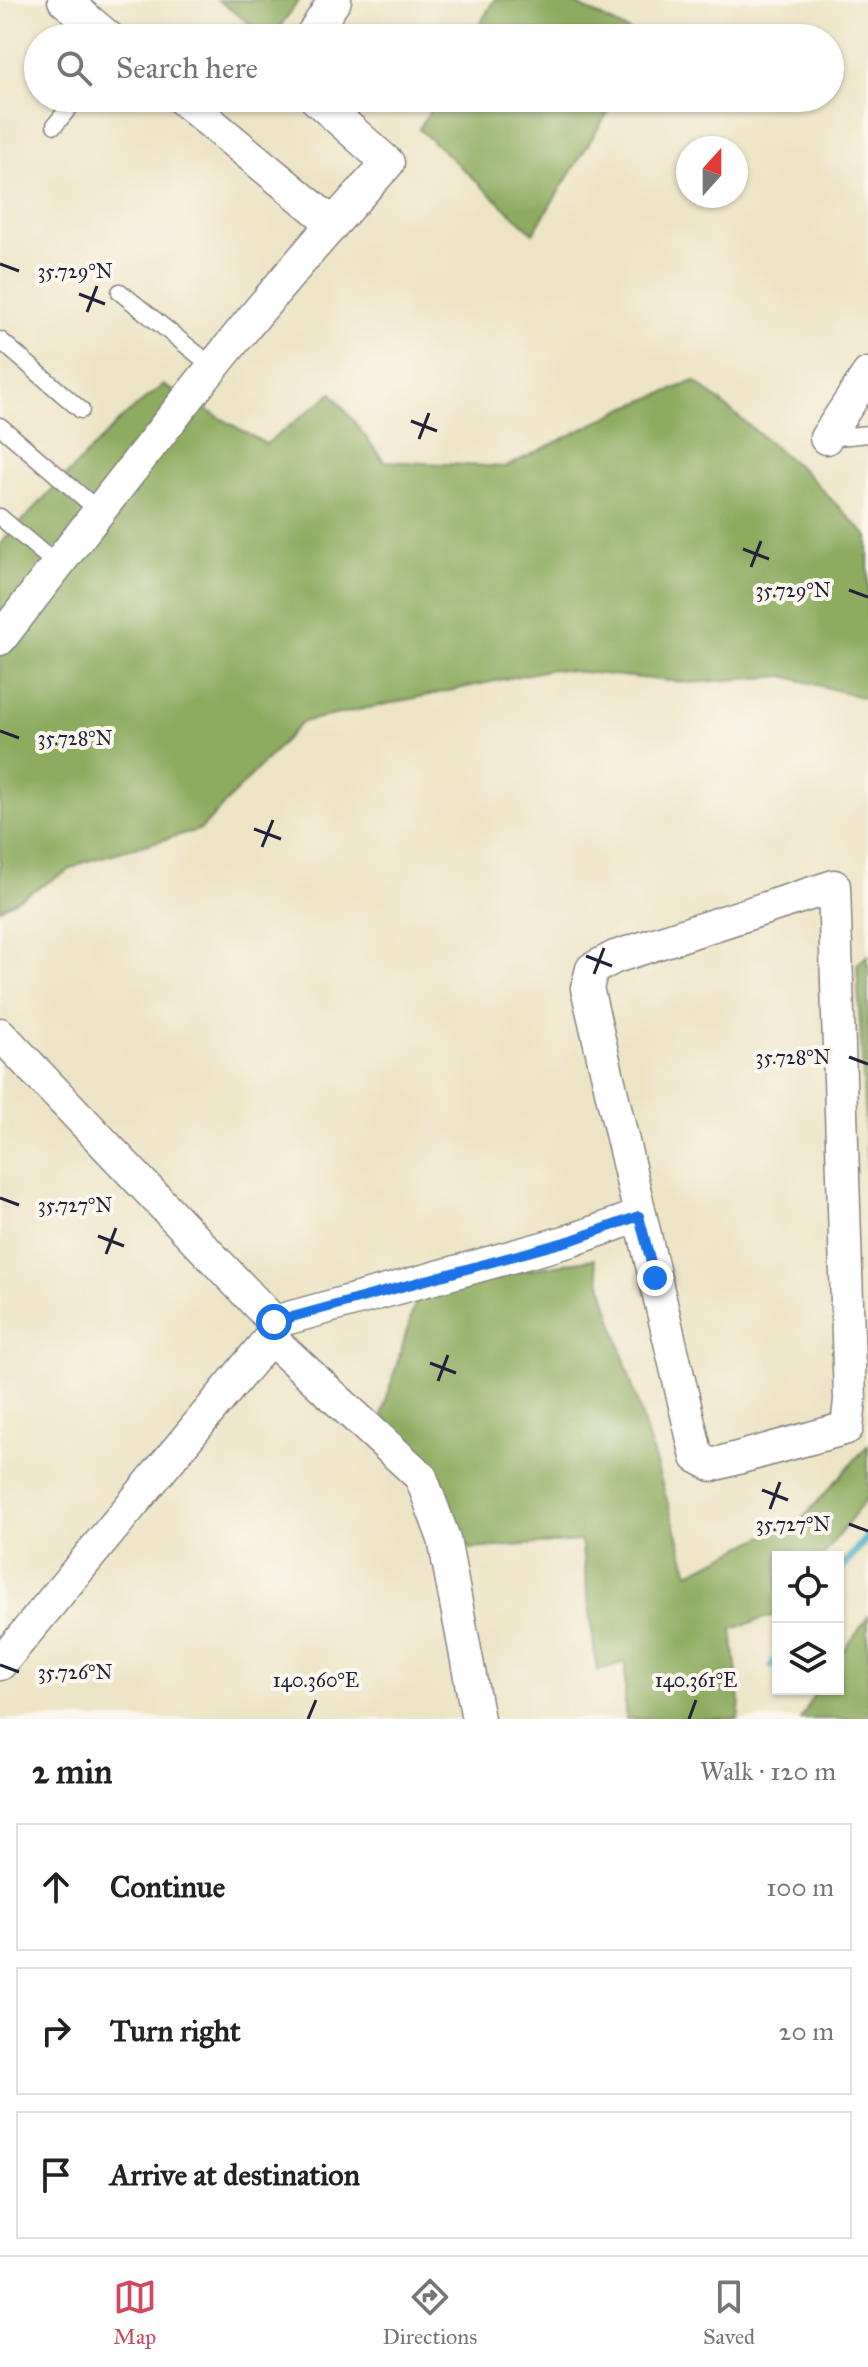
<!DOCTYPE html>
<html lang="en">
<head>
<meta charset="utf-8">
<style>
  :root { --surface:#fff; --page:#f6f6f6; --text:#222; --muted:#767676; --line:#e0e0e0; --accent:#d1495b }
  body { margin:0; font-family:"IM FELL Great Primer",serif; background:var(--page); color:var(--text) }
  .controls { position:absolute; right:24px; bottom:24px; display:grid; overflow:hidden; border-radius:0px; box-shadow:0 2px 6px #0004 }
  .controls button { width:72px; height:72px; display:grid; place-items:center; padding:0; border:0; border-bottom:2px solid var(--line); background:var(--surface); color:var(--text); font:40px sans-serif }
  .compass { position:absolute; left:676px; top:136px; width:72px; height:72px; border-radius:50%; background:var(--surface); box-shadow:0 2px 6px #0004; rotate:21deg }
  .stop { position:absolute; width:24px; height:24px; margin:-18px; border:6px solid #1a73e8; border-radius:50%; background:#fff }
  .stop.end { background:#1a73e8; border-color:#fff; box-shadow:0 2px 8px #0008 }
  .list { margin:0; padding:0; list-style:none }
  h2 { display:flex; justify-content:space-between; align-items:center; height:104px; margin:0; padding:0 32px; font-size:34px }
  h2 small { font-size:26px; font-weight:400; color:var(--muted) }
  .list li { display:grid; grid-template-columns:52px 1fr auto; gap:24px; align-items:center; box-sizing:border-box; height:128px; margin:0 16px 16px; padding:0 16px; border:2px solid var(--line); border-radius:0px }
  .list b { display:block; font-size:30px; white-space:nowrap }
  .list em { font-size:26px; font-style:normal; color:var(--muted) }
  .icon { flex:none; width:44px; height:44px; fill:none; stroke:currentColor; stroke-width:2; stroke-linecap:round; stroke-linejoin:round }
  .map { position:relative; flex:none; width:868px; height:1719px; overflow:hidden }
  .search { position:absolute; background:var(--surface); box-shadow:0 2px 6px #0004; left:24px; right:24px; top:24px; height:88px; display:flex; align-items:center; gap:20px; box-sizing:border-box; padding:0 28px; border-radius:44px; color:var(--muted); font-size:30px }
  .sheet { height:536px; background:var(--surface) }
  nav { display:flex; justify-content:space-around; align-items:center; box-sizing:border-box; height:112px; border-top:2px solid var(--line); background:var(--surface); font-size:22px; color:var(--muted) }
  nav a { display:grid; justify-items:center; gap:4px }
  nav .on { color:var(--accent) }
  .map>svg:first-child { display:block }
  .forest { fill:#8dac60; stroke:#58674e; stroke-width:2 }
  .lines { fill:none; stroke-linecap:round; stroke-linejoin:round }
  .stream { stroke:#49b0c8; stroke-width:8 }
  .service-casing { stroke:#888380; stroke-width:19 }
  .minor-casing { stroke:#888380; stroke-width:35 }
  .service { stroke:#fff; stroke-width:16 }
  .minor { stroke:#fff; stroke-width:32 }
  .route { stroke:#1a73e8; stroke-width:10 }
  .ticks { fill:none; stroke:#22223b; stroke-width:3 }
  .ticks-label { font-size:20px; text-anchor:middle; fill:#22223b; stroke:#fbf7ec; stroke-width:8; stroke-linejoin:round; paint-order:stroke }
</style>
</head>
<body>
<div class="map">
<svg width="868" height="1719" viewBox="0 0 868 1719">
  <rect width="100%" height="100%" fill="#fbf7ec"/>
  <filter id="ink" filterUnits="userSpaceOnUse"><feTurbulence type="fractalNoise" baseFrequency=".0125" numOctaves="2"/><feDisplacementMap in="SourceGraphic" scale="16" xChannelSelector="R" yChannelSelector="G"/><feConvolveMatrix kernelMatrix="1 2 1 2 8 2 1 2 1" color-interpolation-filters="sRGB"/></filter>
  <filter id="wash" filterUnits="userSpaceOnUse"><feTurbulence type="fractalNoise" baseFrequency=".006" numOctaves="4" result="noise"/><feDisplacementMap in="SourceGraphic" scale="32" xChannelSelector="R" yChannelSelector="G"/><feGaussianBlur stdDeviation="1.8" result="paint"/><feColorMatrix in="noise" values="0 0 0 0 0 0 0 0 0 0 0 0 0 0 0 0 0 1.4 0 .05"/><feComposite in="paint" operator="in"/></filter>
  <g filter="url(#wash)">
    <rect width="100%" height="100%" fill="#ede4c5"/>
    <path class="forest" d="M218,0H299L272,38H269Z
      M494,0H568L643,38H472Z
      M437,98H617L533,233L419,129Z
      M695,381L805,472L868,537V699L784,676L690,683L552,669L302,722L201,829L84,862L0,909V544L121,419L163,385L266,444L332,393L384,461L506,467L625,408Z
      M868,955V1181L857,964Z
      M594,1259L689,1573L805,1516L868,1445V1497L822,1557H778V1614L732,1629L740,1702L738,1719H625V1662L597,1671L581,1541L470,1549L382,1414L420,1287Z
      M868,1617V1719H801L817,1689H838V1659Z"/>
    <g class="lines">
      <path class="stream" d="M838,1572L868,1536
        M772,1665L778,1656"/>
    </g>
  </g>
  <g filter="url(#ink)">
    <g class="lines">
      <defs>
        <path id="service" d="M55,125L77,98
          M120,292L212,366
          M0,340L81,410
          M0,426L99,511
          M828,438L868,434
          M0,517L57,565"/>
        <path id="minor" d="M64,0L109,38
          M310,38L335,0
          M181,98L332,223
          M826,438L868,374
          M0,639C126,477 249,313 388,163L315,98
          M834,886L850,1400L847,1428L712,1465L697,1457L587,988L592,969L615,957Z
          M0,1034L274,1322
          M274,1322L572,1240L639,1216
          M270,1338L421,1477L444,1539L478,1719
          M0,1664L270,1338L274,1322"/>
      </defs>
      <use href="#service" class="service-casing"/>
      <use href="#minor" class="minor-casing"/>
      <use href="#service" class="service"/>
      <use href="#minor" class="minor"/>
    </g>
  </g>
  <g class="lines" filter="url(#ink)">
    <path class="route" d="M274,1322L572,1240L639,1216L655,1278"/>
  </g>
  <path class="ticks" d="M0,264L19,271M79,294L105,304M87,312L97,286M411,421L437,431M419,439L429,413M743,549L769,559M751,567L761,541M849,590L868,597M0,731L19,738M254,829L281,839M262,847L273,820M586,956L612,966M594,974L604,948M849,1057L868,1064M0,1198L19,1205M98,1236L124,1246M106,1254L116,1228M430,1363L456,1373M438,1381L448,1355M762,1490L788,1500M770,1509L780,1482M849,1524L868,1531M0,1665L19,1672M308,1719L316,1700M689,1719L696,1700"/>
  <g class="ticks-label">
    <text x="75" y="278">35.729°N</text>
    <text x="793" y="597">35.729°N</text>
    <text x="75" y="745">35.728°N</text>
    <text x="793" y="1064">35.728°N</text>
    <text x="75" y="1212">35.727°N</text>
    <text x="793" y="1531">35.727°N</text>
    <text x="75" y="1679">35.726°N</text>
    <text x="316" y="1687">140.360°E</text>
    <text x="696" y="1687">140.361°E</text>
  </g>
</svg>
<div class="controls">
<button><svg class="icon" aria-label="locate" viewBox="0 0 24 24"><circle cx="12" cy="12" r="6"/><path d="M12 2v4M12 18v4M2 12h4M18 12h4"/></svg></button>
<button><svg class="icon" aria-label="layers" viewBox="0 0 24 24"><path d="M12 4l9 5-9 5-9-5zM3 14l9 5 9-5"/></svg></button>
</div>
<svg class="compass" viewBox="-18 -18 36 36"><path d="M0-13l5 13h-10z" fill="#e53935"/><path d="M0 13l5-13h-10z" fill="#767676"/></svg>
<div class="stop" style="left:274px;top:1322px"></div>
<div class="stop end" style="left:655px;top:1278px"></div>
<div class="search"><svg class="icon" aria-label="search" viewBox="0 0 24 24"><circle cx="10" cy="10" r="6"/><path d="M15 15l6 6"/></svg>Search here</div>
</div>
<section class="sheet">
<h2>2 min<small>Walk · 120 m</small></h2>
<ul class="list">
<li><svg class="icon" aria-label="ahead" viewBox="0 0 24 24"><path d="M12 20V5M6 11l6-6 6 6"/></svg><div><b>Continue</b></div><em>100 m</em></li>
<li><svg class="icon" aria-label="right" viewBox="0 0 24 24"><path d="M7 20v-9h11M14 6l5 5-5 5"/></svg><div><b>Turn right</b></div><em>20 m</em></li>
<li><svg class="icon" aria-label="arrive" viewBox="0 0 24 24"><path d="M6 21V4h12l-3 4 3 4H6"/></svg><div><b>Arrive at destination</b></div></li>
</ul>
</section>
<nav>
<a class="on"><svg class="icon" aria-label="map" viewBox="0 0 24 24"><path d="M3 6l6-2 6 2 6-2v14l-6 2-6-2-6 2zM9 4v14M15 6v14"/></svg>Map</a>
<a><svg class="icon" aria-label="directions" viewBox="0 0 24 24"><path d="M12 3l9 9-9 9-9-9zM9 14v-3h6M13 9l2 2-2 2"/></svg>Directions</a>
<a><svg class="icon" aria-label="saved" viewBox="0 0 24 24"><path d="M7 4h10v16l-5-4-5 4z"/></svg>Saved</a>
</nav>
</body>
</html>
